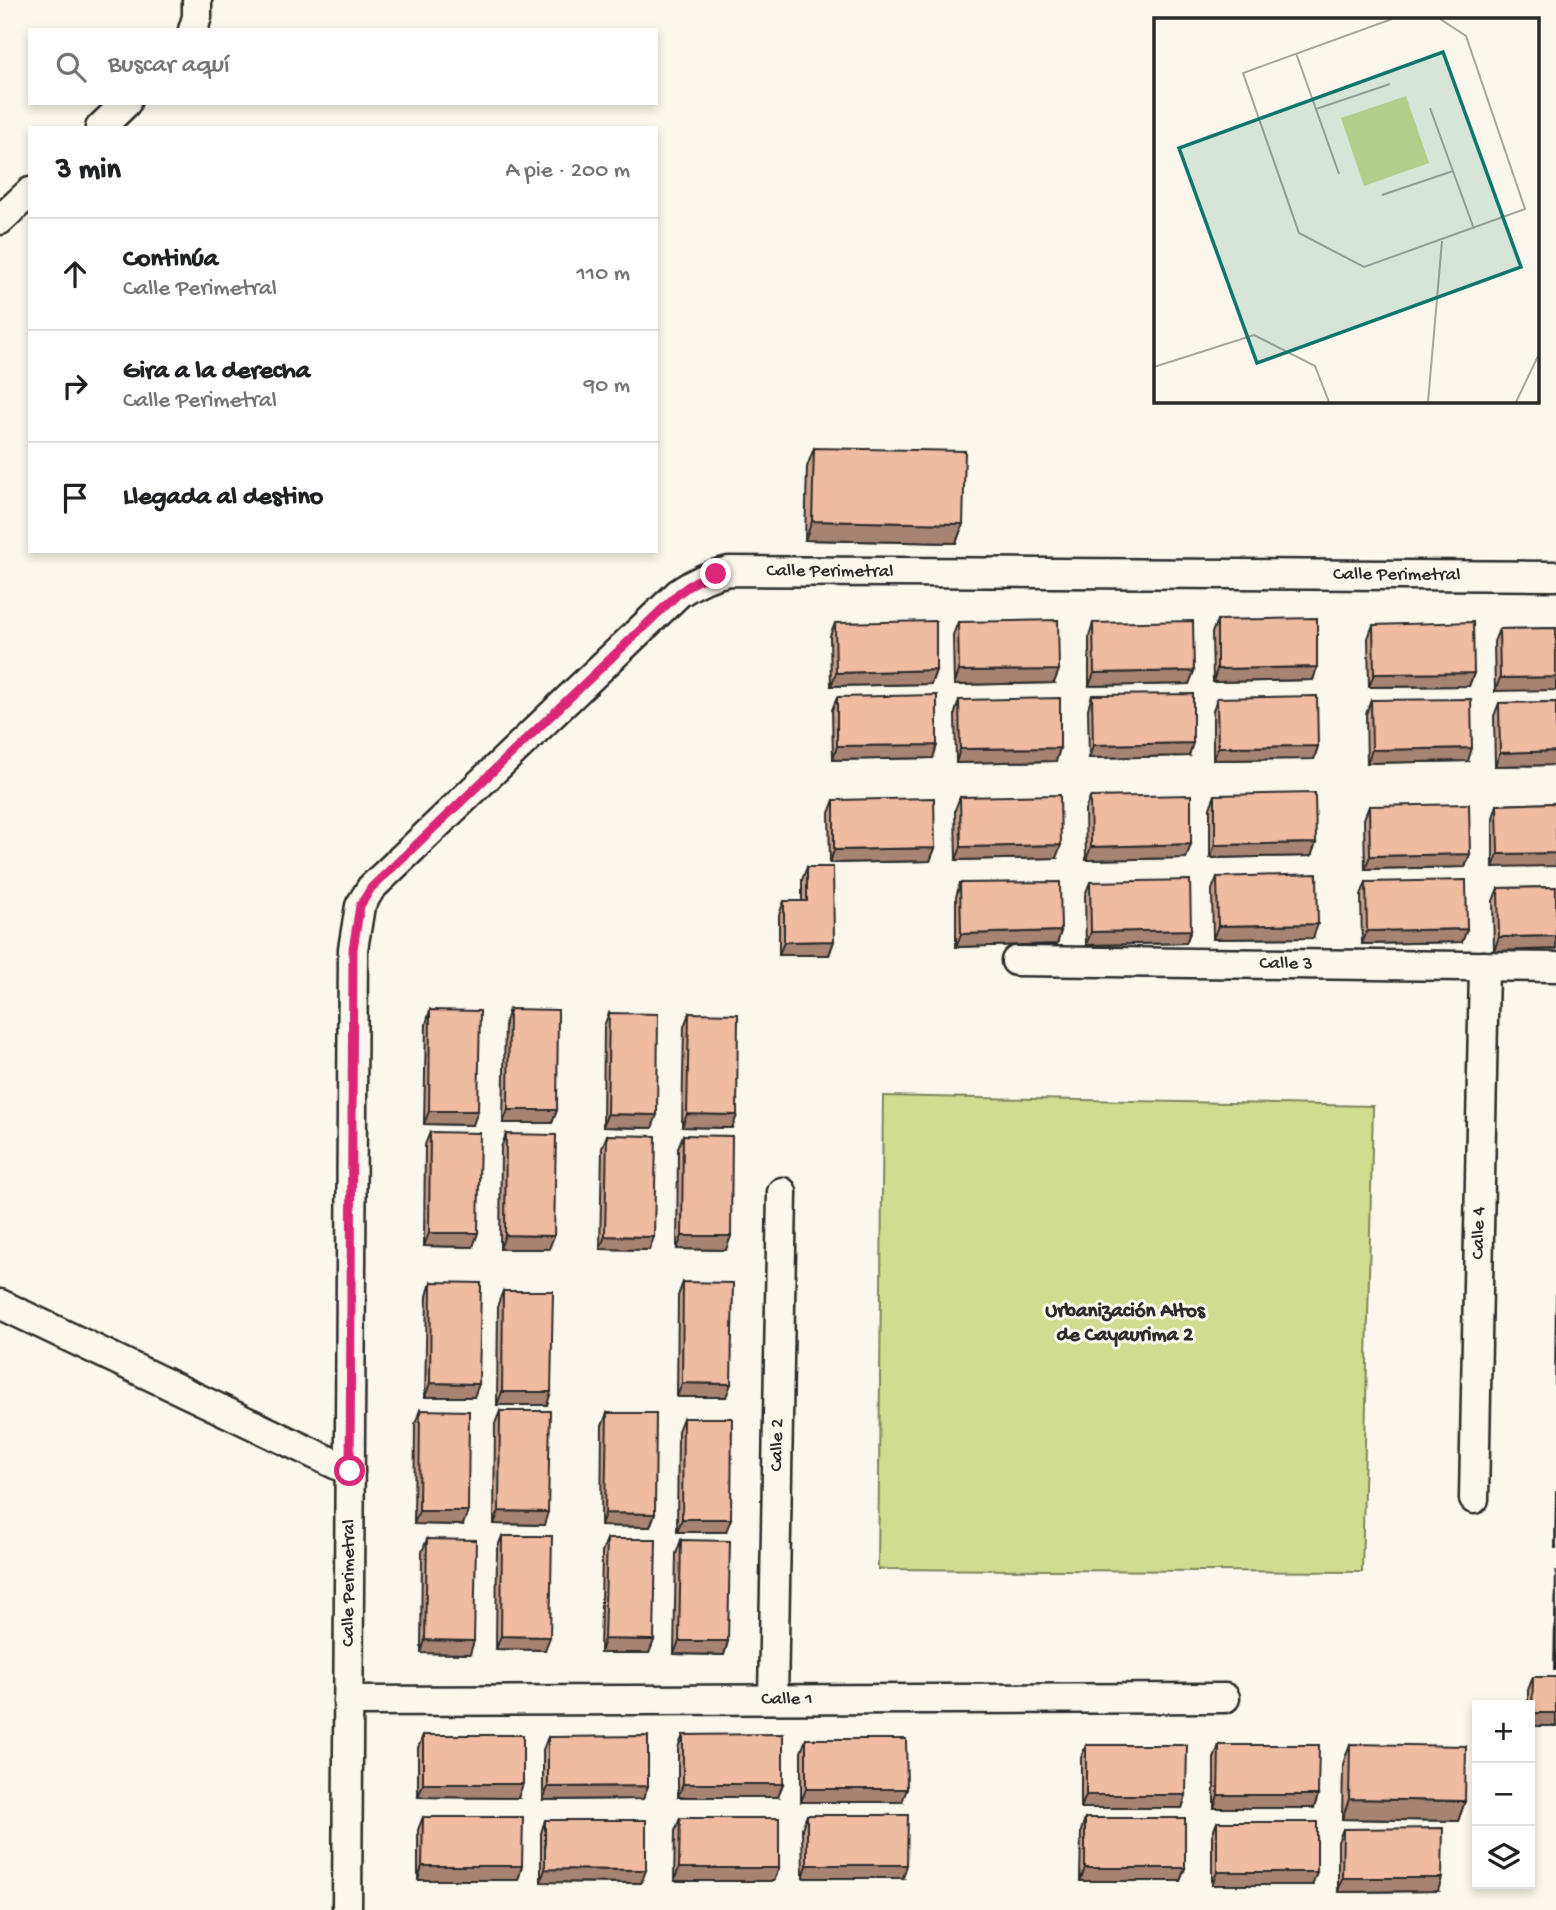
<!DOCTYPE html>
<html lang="es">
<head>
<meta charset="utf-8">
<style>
  :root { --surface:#fff; --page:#f2f2f2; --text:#202124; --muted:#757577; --line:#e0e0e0 }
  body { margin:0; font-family:"Gochi Hand",sans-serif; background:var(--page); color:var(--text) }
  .controls { position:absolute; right:21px; bottom:21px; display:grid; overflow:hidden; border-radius:0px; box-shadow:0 4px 10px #0003 }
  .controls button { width:63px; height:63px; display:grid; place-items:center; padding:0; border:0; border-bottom:2px solid var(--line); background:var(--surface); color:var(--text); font:35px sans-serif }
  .stop { position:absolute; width:21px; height:21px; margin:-16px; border:5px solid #db2777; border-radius:50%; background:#fff }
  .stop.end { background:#db2777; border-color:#fff; box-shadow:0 2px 7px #0008 }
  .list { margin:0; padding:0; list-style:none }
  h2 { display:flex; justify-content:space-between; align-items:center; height:91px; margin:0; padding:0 28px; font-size:30px }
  h2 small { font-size:23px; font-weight:400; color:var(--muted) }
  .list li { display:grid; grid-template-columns:46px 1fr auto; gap:21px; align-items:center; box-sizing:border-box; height:112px; padding:0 28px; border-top:2px solid var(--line) }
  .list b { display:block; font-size:26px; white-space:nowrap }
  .list p { margin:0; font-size:23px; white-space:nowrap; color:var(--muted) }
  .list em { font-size:23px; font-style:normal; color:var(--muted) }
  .icon { flex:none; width:38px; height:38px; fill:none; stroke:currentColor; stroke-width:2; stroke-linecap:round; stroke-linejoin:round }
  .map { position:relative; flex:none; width:1556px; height:1910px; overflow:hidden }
  .search { position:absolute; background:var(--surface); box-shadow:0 4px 10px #0003; left:28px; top:28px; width:630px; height:77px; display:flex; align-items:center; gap:18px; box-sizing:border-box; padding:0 24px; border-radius:0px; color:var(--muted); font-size:26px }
  .panel { position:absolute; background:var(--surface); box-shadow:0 4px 10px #0003; left:28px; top:126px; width:630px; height:427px; border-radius:0px }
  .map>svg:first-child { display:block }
  .green { fill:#d0dd90; stroke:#7e845e; stroke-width:2 }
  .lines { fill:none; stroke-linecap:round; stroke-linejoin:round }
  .minor-casing { stroke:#2b2b2b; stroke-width:33 }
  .minor { stroke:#fbf7ec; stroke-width:28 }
  .wall { fill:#cea18a; stroke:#2b2b2b; stroke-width:2 }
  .shaded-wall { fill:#a78371; stroke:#2b2b2b; stroke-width:2 }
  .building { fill:#efbba1; stroke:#2b2b2b; stroke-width:2 }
  .route { stroke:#db2777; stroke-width:9 }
  .labels { text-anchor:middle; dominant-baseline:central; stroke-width:6; stroke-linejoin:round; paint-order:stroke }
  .street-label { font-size:19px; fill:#2b2b2b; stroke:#fbf7ec }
  .neighbourhood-label { font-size:21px; font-weight:bold; fill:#2b2b2b; stroke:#fbf7ec }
  .inset-road { fill:none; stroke:#a8a59f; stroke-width:2 }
  .view { fill:#0f766e; fill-opacity:0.15; stroke:#0f766e; stroke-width:3.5 }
  .inset-edge { fill:none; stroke:#2b2b2b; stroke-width:3.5 }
</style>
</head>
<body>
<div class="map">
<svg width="1556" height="1910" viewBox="0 0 1556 1910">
  <rect width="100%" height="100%" fill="#fbf7ec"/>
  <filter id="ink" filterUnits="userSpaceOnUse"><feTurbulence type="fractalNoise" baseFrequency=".0143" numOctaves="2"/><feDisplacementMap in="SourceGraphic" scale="14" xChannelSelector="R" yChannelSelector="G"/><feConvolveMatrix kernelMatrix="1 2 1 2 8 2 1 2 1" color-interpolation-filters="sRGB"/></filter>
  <g filter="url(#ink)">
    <path class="green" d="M883,1096L1373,1106L1362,1572L878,1569Z"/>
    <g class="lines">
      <defs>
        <g id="minor">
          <path d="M193,30L197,17V0"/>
          <path d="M100,128L126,103"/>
          <path d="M0,220L30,192"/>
          <path id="s1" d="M1016,961L1556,967"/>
          <path d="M0,1304L350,1471"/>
          <path id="s2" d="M1474,1499L1484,966"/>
          <path id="s3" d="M773,1699L782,1192"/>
          <path id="s4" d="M348,1701L1225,1698"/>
          <path id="s5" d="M347,1910L353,949L360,906L371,888L679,593C695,582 709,575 729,571L1556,576"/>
        </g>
      </defs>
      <use href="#minor" class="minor-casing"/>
      <use href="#minor" class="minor"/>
    </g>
    <path class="wall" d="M814,448L963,524L956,543L805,540L807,467Z
      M1217,620L1317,667L1313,680L1213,682L1212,633Z
      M958,622L1054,683L954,685L953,635Z
      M835,623L936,670L931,684L831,686L830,636Z
      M1093,623L1194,671L1189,684L1089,686V636Z
      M1373,625L1474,673L1469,686L1369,687L1368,638Z
      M1556,628L1495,691L1494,642L1499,629Z
      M1092,695L1189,756L1089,758L1088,709Z
      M837,697L937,745L933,758L833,760L832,710Z
      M1217,698L1318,746L1314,759L1213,760V711Z
      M959,700L1060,748L1056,761L956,763L955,713Z
      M1371,700L1468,761L1367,763L1366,714Z
      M1556,702V765L1495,766L1494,716L1499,703Z
      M1215,795L1316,843L1311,856L1210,858V808Z
      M960,797L1056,858L956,860L955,810Z
      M1090,797L1191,844L1186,858L1086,860L1085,810Z
      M834,800L935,848L930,861L830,863L829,813Z
      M1556,803L1493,867V818L1497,805Z
      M1369,806L1470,854L1465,867L1365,869L1364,819Z
      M807,867L834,941L829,955H779V915L784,901H802V880Z
      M1217,877L1313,938L1213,939L1212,890Z
      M1090,882L1191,930L1186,943L1086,945L1085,895Z
      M1366,882L1467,929L1462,942L1362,944L1361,895Z
      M960,883L1061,931L1057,944L956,947V897Z
      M1556,887V949L1494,951L1493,901L1498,888Z
      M509,1009L557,1110L552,1123H503L505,1022Z
      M430,1010L473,1125L424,1124L426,1024Z
      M609,1013L652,1128L603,1127L604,1026Z
      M689,1013L737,1115L732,1128L682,1127L684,1027Z
      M430,1132L473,1247L424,1246L425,1145Z
      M506,1134L549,1249H500L501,1148Z
      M607,1135L649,1250L600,1249L602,1148Z
      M683,1135L726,1250L677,1249L678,1148Z
      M431,1282L474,1397H425L427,1296Z
      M683,1282L726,1397H677L678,1296Z
      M503,1291L547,1405H497L498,1304Z
      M1556,1293V1394H1555Z
      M420,1410L463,1525L414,1524L415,1424Z
      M500,1411L544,1525L494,1524L495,1424Z
      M607,1413L650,1527L601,1526L602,1426Z
      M683,1418L726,1532H677L678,1431Z
      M1556,1491V1548H1555Z
      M502,1536L545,1650L496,1649L497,1549Z
      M427,1539L470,1654L421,1653L422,1552Z
      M607,1539L654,1640L649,1653H600L602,1552Z
      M681,1540L728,1641L724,1655L674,1654L676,1554Z
      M1556,1570V1670H1554Z
      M1533,1677H1556V1726H1530V1705H1528V1690Z
      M423,1735L518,1798L418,1797V1748Z
      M683,1735L778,1797H678V1748Z
      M548,1737L648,1786L643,1799L543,1800V1750Z
      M806,1739L902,1802H801V1752Z
      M1350,1744L1465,1801L1458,1821L1342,1819L1343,1764Z
      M1086,1745L1186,1795L1182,1808H1081V1758Z
      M1219,1745L1318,1795L1314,1808H1214V1759Z
      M807,1815L903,1878H803L802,1828Z
      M423,1817L522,1866L518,1880H418V1830Z
      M680,1818L779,1868L774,1881H674L675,1831Z
      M1085,1818L1185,1868L1180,1881H1080L1081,1831Z
      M545,1820L646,1870L641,1883L541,1882V1833Z
      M1217,1822L1312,1885H1212V1835Z
      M1343,1829L1438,1891L1338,1892V1842Z"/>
    <path class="shaded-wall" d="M812,521L963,524L956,543L805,540Z
      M1317,667L1313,680L1213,682L1217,669Z
      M936,670L931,684L831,686L836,673Z
      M1059,670L1054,683L954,685L959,671Z
      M1194,671L1189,684L1089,686L1094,673Z
      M1474,673L1469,686L1369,687L1374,674Z
      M1556,677V690L1495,691L1500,678Z
      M1193,743L1189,756L1089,758L1093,745Z
      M937,745L933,758L833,760L837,746Z
      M1318,746L1314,759L1213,760L1218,747Z
      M1060,748L1056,761L956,763L960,749Z
      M1472,748L1468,761L1367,763L1372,750Z
      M1556,751V765L1495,766L1500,753Z
      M1316,843L1311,856L1210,858L1215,845Z
      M1191,844L1186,858L1086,860L1091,847Z
      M1061,845L1056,858L956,860L961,847Z
      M935,848L930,861L830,863L834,850Z
      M1556,853V866L1493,867L1498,854Z
      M1470,854L1465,867L1365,869L1370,856Z
      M1318,924L1313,938L1213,939L1218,926Z
      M1467,929L1462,942L1362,944L1367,931Z
      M1191,930L1186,943L1086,945L1091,932Z
      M1061,931L1057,944L956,947L961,934Z
      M1556,936V949L1494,951L1499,937Z
      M834,941L829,955H779L784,942Z
      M508,1110H557L552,1123H503Z
      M429,1111H478L473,1125L424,1124Z
      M607,1114L657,1115L652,1128L603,1127Z
      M687,1114L737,1115L732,1128L682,1127Z
      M429,1233H478L473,1247L424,1246Z
      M505,1235L554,1236L549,1249H500Z
      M605,1236L654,1237L649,1250L600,1249Z
      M682,1236H731L726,1250L677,1249Z
      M430,1383L479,1384L474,1397H425Z
      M682,1383L731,1384L726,1397H677Z
      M502,1392H551L547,1405H497Z
      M419,1511H468L463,1525L414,1524Z
      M499,1511L548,1512L544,1525L494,1524Z
      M605,1513L655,1514L650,1527L601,1526Z
      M682,1519H731L726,1532H677Z
      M501,1636L550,1637L545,1650L496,1649Z
      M604,1639L654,1640L649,1653H600Z
      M425,1640L474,1641L470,1654L421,1653Z
      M679,1641H728L724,1655L674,1654Z
      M1532,1713H1556V1726H1530V1719Z
      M423,1784H523L518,1798L418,1797Z
      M683,1784H783L778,1797H678Z
      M648,1786L643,1799L543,1800L548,1787Z
      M806,1789H907L902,1802H801Z
      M1086,1795H1186L1182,1808H1081Z
      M1218,1795H1318L1314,1808H1214Z
      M1349,1799L1465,1801L1458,1821L1342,1819Z
      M807,1865H907L903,1878H803Z
      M422,1866H522L518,1880H418Z
      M679,1868H779L774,1881H674Z
      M1085,1868H1185L1180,1881H1080Z
      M545,1869L646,1870L641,1883L541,1882Z
      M1217,1872H1317L1312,1885H1212Z
      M1342,1878H1442L1438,1891L1338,1892Z"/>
    <path class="building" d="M814,448L965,451L963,524L812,521Z
      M1317,618V667L1217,669V620Z
      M1058,620L1059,670L959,671L958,622Z
      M936,621V670L836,673L835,623Z
      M1193,621L1194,671L1094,673L1093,623Z
      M1473,622L1474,673L1374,674L1373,625Z
      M1556,628V677L1500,678L1499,629Z
      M1193,694V743L1093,745L1092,695Z
      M937,695V745L837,746V697Z
      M1317,696L1318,746L1218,747L1217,698Z
      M1060,698V748L960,749L959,700Z
      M1471,699L1472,748L1372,750L1371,700Z
      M1556,702V751L1500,753L1499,703Z
      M1315,793L1316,843L1215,845V795Z
      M1060,795L1061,845L961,847L960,797Z
      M1191,795V844L1091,847L1090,797Z
      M934,798L935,848L834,850V800Z
      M1556,803V853L1498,854L1497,805Z
      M1469,804L1470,854L1370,856L1369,806Z
      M807,867H833L834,941L784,942V901H807Z
      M1317,874L1318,924L1218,926L1217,877Z
      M1190,880L1191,930L1091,932L1090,882Z
      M1466,880L1467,929L1367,931L1366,882Z
      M1060,882L1061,931L961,934L960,883Z
      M1556,887V936L1499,937L1498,888Z
      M509,1009L558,1010L557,1110H508Z
      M430,1010L480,1011L478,1111H429Z
      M609,1013L658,1014L657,1115L607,1114Z
      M689,1013L738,1014L737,1115L687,1114Z
      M430,1132L480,1133L478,1233H429Z
      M506,1134L556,1135L554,1236L505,1235Z
      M607,1135L656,1136L654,1237L605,1236Z
      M683,1135L732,1136L731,1236H682Z
      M431,1282L481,1283L479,1384L430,1383Z
      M683,1282L733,1283L731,1384L682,1383Z
      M503,1291H553L551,1392H502Z
      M420,1410L469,1411L468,1511H419Z
      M500,1411H550L548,1512L499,1511Z
      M607,1413H656L655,1514L605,1513Z
      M683,1418H732L731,1519H682Z
      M502,1536H552L550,1637L501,1636Z
      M427,1539L476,1540L474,1641L425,1640Z
      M607,1539H656L654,1640L604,1639Z
      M681,1540L730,1541L728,1641H679Z
      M1533,1677H1556V1713H1532Z
      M783,1734V1784H683V1735Z
      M423,1735H523V1784H423Z
      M648,1736V1786L548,1787V1737Z
      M806,1739H906L907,1789H806Z
      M1350,1744L1466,1746L1465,1801L1349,1799Z
      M1086,1745H1187L1186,1795H1086Z
      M1219,1745H1319L1318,1795H1218Z
      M807,1815H908L907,1865H807Z
      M423,1817H523L522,1866H422Z
      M680,1818H779V1868H679Z
      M1085,1818H1185V1868H1085Z
      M545,1820H646V1870L545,1869Z
      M1217,1822H1317V1872H1217Z
      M1443,1828L1442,1878H1342L1343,1829Z"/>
  </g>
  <g class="lines" filter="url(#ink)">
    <path class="route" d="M350,1471L353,949L360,906L371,888L679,593L696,581L716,574"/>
  </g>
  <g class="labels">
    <g class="street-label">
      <text stroke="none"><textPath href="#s5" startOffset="1608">Calle Perimetral</textPath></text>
      <text stroke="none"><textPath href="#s5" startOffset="2175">Calle Perimetral</textPath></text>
      <text stroke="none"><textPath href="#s1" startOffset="270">Calle 3</textPath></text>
      <text stroke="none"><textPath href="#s2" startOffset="266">Calle 4</textPath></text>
      <text stroke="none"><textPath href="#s3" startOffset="254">Calle 2</textPath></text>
      <text stroke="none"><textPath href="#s5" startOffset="327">Calle Perimetral</textPath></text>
      <text stroke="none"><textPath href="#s4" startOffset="439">Calle 1</textPath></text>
    </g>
    <g class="neighbourhood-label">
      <text x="1125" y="1312">Urbanización Altos<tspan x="1125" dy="24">de Cayaurima 2</tspan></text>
    </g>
  </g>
  <g transform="translate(1154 18)">
    <rect width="385" height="385" fill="#fbf7ec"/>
    <path d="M252,78L275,145L210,168L187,100Z" fill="#d0dd90"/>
    <path class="inset-road" d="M238,1L89,55L145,215L210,249L371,191L312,18L286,1M142,35L185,156M276,90L320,211M162,91L236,66M228,177L299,153M0,349L100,317L161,348L175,384M274,384L288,223M362,384L385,336"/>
    <path class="view" d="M289,34L367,249L103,345L25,130Z"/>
    <rect width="385" height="385" class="inset-edge"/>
  </g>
</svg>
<div class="controls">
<button>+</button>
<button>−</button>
<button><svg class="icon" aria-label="layers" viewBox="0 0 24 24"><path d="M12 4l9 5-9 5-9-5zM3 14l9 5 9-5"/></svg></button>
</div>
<div class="stop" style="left:350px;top:1471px"></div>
<div class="stop end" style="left:716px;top:574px"></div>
<div class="search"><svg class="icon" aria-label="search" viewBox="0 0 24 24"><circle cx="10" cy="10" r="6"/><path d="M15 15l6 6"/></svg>Buscar aquí</div>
<section class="panel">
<h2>3 min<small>A pie · 200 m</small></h2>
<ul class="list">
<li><svg class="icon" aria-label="ahead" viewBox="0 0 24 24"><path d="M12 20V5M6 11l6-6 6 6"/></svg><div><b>Continúa</b><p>Calle Perimetral</p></div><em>110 m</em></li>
<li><svg class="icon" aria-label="right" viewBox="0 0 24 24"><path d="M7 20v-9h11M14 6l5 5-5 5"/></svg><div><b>Gira a la derecha</b><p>Calle Perimetral</p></div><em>90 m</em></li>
<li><svg class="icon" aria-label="arrive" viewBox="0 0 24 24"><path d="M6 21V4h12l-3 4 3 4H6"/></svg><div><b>Llegada al destino</b></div></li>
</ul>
</section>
</div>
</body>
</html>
